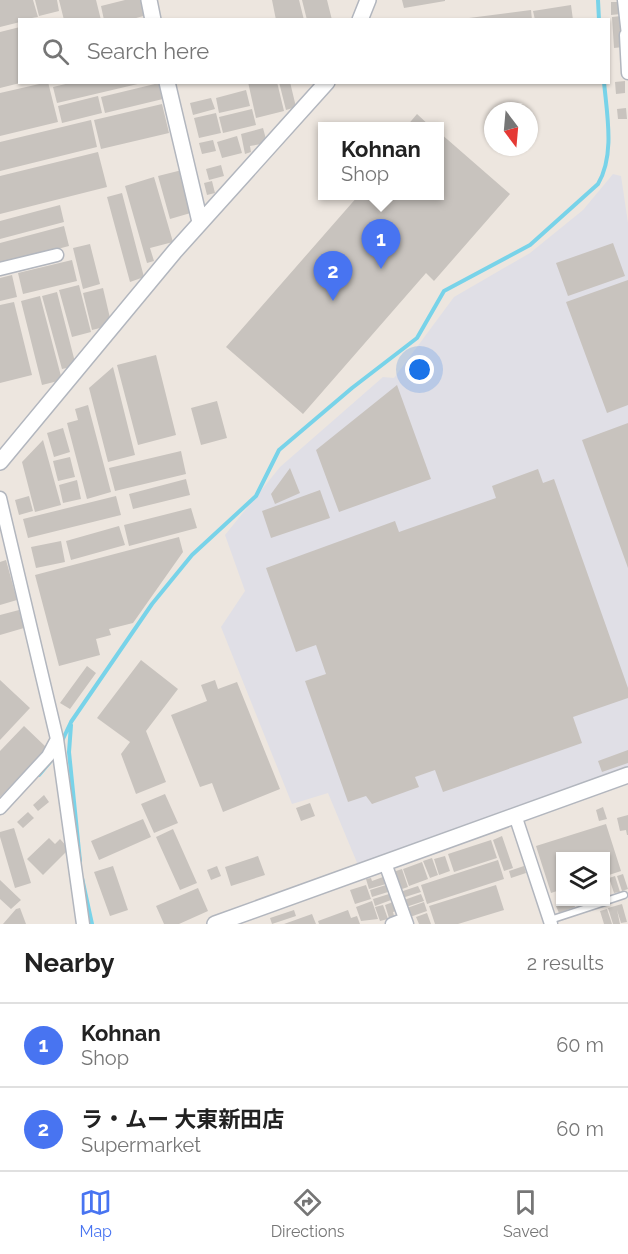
<!DOCTYPE html>
<html lang="en">
<head>
<meta charset="utf-8">
<style>
  :root { --surface:#fff; --page:#f2f2f2; --text:#222; --muted:#767676; --line:#e0e0e0; --accent:#4874f1 }
  body { margin:0; font-family:Raleway,"Noto Sans JP",sans-serif; background:var(--page); color:var(--text) }
  .controls { position:absolute; right:18px; bottom:18px; display:grid; overflow:hidden; border-radius:0px; box-shadow:0 2px 4px #0004 }
  .controls button { width:54px; height:54px; display:grid; place-items:center; padding:0; border:0; border-bottom:2px solid var(--line); background:var(--surface); color:var(--text); font:30px sans-serif }
  .compass { position:absolute; left:484px; top:102px; width:54px; height:54px; border-radius:50%; background:var(--surface); box-shadow:0 2px 4px #0004; rotate:164deg }
  .you { position:absolute; left:420px; top:370px; width:21px; height:21px; margin:-15px; border:4px solid #fff; border-radius:50%; background:#1a73e8; box-shadow:0 0 0 9px #1a73e833 }
  .badge { display:grid; place-items:center; width:39px; height:39px; border-radius:50%; background:var(--accent); color:#fff; font-size:20px; font-weight:700 }
  .pin { position:absolute; translate:-50% -50px; filter:drop-shadow(0 2px 3px #0008) }
  .pin::after { content:''; position:absolute; top:32px; width:21px; height:18px; background:inherit; clip-path:polygon(0 0,100% 0,50% 100%) }
  .popup { position:absolute; left:318px; top:122px; width:126px; height:78px; box-sizing:border-box; display:grid; place-content:center; border-radius:0px; background:var(--surface); filter:drop-shadow(0 2px 4px #0005); font-size:20px; white-space:nowrap; color:var(--muted) }
  .popup b { font-size:22px; color:var(--text) }
  .popup::after { content:''; position:absolute; left:50%; top:100%; margin-left:-12px; border:12px solid transparent; border-top-color:var(--surface) }
  .list { margin:0; padding:0; list-style:none }
  h2 { display:flex; justify-content:space-between; align-items:center; height:78px; margin:0; padding:0 24px; font-size:26px }
  h2 small { font-size:20px; font-weight:400; color:var(--muted) }
  .list li { display:grid; grid-template-columns:39px 1fr auto; gap:18px; align-items:center; box-sizing:border-box; height:84px; padding:0 24px; border-top:2px solid var(--line) }
  .list b { display:block; font-size:22px; white-space:nowrap }
  .list p { margin:0; font-size:20px; white-space:nowrap; color:var(--muted) }
  .list em { font-size:20px; font-style:normal; color:var(--muted) }
  .icon { flex:none; width:33px; height:33px; fill:none; stroke:currentColor; stroke-width:2; stroke-linecap:round; stroke-linejoin:round }
  .map { position:relative; flex:none; width:628px; height:924px; overflow:hidden }
  .search { position:absolute; background:var(--surface); box-shadow:0 2px 4px #0004; left:18px; right:18px; top:18px; height:66px; display:flex; align-items:center; gap:15px; box-sizing:border-box; padding:0 21px; border-radius:0px; color:var(--muted); font-size:22px }
  .sheet { height:246px; background:var(--surface) }
  nav { display:flex; justify-content:space-around; align-items:center; box-sizing:border-box; height:84px; border-top:2px solid var(--line); background:var(--surface); font-size:16px; color:var(--muted) }
  nav a { display:grid; justify-items:center; gap:3px }
  nav .on { color:var(--accent) }
  .map>svg:first-child { display:block }
  .industrial { fill:#e0dfe6 }
  .lines { fill:none; stroke-linecap:round; stroke-linejoin:round }
  .stream { stroke:#78d3e9; stroke-width:4 }
  .building { fill:#c8c3be }
  .service-casing { stroke:#b2b6be; stroke-width:9 }
  .minor-casing { stroke:#b2b6be; stroke-width:15 }
  .tertiary-casing { stroke:#b2b6be; stroke-width:18 }
  .service { stroke:#fff; stroke-width:6 }
  .minor { stroke:#fff; stroke-width:12 }
  .tertiary { stroke:#fff; stroke-width:15 }
</style>
</head>
<body>
<div class="map">
<svg width="628" height="924" viewBox="0 0 628 924">
  <rect width="100%" height="100%" fill="#ede6df"/>
  <path class="industrial" d="M613,174L621,176L628,223V766L358,865L328,793L292,804L221,627L245,591L225,535L280,467L383,377L394,378L454,297L530,253L583,210Z"/>
  <g class="lines">
    <path class="stream" d="M598,0L599,20
      M71,725L69,752L80,861
      M62,741L71,722L152,604L192,555L256,496L279,450L352,388L417,338L444,291L530,245L598,184C615,155 607,115 604,82
      M39,775L55,756
      M82,878L92,924"/>
  </g>
  <path class="building" d="M0,0H33L38,17L20,20V22L0,27Z
    M35,0H57L59,11L39,16Z
    M59,0H96L101,20H64Z
    M125,0H143L147,15L129,20H104L101,6Z
    M272,0H299L304,20H276Z
    M302,0H327L332,20H307Z
    M402,0H445V1L404,8Z
    M611,2H620L621,14L611,15Z
    M571,5L573,20H535L533,11Z
    M531,10L532,20H470L469,18Z
    M621,16L623,47L614,48L612,17Z
    M20,27V83L0,88V32Z
    M625,81V93L616,94L615,82Z
    M48,82L58,122L0,136V93Z
    M74,82H142V83L57,103L53,87Z
    M163,82L167,98L105,113L101,97Z
    M248,82H277L284,111L256,118Z
    M279,82H290L296,107L286,110Z
    M246,90L250,106L219,113L216,98Z
    M98,96L102,113L62,123L58,106Z
    M211,98L215,109L193,115L190,103Z
    M162,104L169,133L101,149L94,120Z
    M626,108L627,119H618L617,109Z
    M252,109L256,125L223,133L219,117Z
    M216,113L221,133L199,138L194,118Z
    M417,114L431,127H406Z
    M91,120L97,147L0,171V142Z
    M263,128L267,143L250,146L251,152L245,154L241,134Z
    M440,133L510,194L434,281L426,273L303,414L226,347L358,196H440Z
    M237,136L242,153L222,158L217,142Z
    M213,140L216,151L202,154L199,143Z
    M98,152L107,187L0,214V176Z
    M221,165L224,176L209,180L206,169Z
    M182,170L194,212L170,219L158,176Z
    M154,177L173,242L150,248L154,261L147,263L125,186Z
    M212,181L215,193L207,195L204,183Z
    M122,193L144,277L130,282L107,197Z
    M60,205L64,222L0,239V221Z
    M64,226L69,246L0,264V243Z
    M613,243L625,276L568,296L556,263Z
    M90,244L100,284L83,289L73,248Z
    M72,260L77,281L23,294L18,273Z
    M12,275L17,297L0,301V278Z
    M628,280V405L607,413L566,302Z
    M79,285L91,332L72,337L59,290Z
    M103,288L110,318L104,327L92,330L83,293Z
    M57,292L76,366L62,369L42,296Z
    M40,296L62,380L42,385L21,301Z
    M14,302L32,375L0,383V305Z
    M156,355L176,435L138,445L117,365Z
    M113,367L135,455L108,462L89,388Z
    M397,385L431,479L339,512L316,450Z
    M217,401L227,438L201,445L191,408Z
    M88,405L111,492L87,499L67,423L78,420L75,409Z
    M628,423V568L582,440Z
    M63,428L70,452L54,457L47,433Z
    M43,440L61,505L35,512L22,462Z
    M181,451L186,474L115,491L109,468Z
    M70,457L75,477L58,481L53,461Z
    M290,468L300,493L275,504L271,494Z
    M538,469L543,483L554,479L628,688V698L573,717L582,743L443,792L435,770L415,777L419,787L372,804L366,796L348,802L305,681L326,674L316,645L296,652L266,568L395,521L399,532L496,498L492,486Z
    M186,479L190,495L133,509L129,494Z
    M77,480L81,499L63,503L59,485Z
    M320,490L330,518L271,538L262,511Z
    M29,496L33,511L19,515L15,500Z
    M116,496L121,515L28,538L23,519Z
    M191,508L197,528L129,546L124,525Z
    M119,526L125,545L71,560L66,541Z
    M179,537L183,552L133,623L109,629L111,635L96,639L100,655L59,666L35,575Z
    M61,541L65,562L36,568L31,547Z
    M6,560L17,600L0,605V562Z
    M19,610L24,628L0,635V615Z
    M141,660L178,689L146,731L166,782L136,794L121,754L130,742L97,718Z
    M87,666L96,673L70,709L60,703Z
    M0,680L30,708L0,740Z
    M215,680L218,689L237,682L280,789L223,812L212,783L200,787L171,715L207,701L201,685Z
    M24,726L47,748L0,797V751Z
    M628,750V763L602,772L598,761Z
    M165,794L178,823L154,833L141,804Z
    M44,795L49,802L38,811L33,805Z
    M310,803L315,816L301,821L296,808Z
    M603,807L607,819L599,821L596,810Z
    M28,812L34,818L23,828L17,822Z
    M628,815V835H627L626,830L620,831L617,818Z
    M143,819L151,837L99,860L91,841Z
    M606,824L621,871L606,876V856H560V890L551,893L536,846Z
    M14,828L31,883L15,888L0,837V832Z
    M173,829L197,883L180,890L156,837Z
    M502,836L513,868L504,871L493,840Z
    M49,838L55,844L60,839L69,849L43,875L27,859Z
    M491,840L497,858L454,872L448,854Z
    M258,856L265,875L231,886L225,867Z
    M445,856L450,871L439,875L434,859Z
    M432,858L438,875L430,878L423,861Z
    M498,860L504,879L427,904L421,885Z
    M422,862L428,879L409,886L403,869Z
    M113,866L128,910L110,916L94,872Z
    M217,866L221,876L211,880L207,870Z
    M524,866L526,873L511,878L509,871Z
    M402,869L408,887L399,890L393,872Z
    M623,874L628,889L622,891L617,876Z
    M615,876L620,892L614,893L609,878Z
    M383,877L386,884L369,889L366,879L371,878L372,881Z
    M0,880L21,900L11,909L0,899Z
    M366,885L371,899L355,904L350,890Z
    M386,885L388,892L372,897L370,890Z
    M496,885L504,910L458,924H435L429,906Z
    M418,886L421,892L402,898L400,892Z
    M198,888L208,911L179,924H164L156,906Z
    M389,894L391,900L375,906L373,899Z
    M421,894L424,901L406,907L404,900Z
    M372,901L378,919L361,921L356,907Z
    M393,902L396,911L393,912L394,916L389,918L385,905Z
    M424,902L427,911L410,917L407,908Z
    M573,902L575,907L559,913L556,906Z
    M622,904L627,922L621,923L617,910L620,924H613L608,908Z
    M383,905L388,919L380,921L375,907Z
    M20,908L26,924H3L16,909Z
    M607,909L612,924H604L600,911Z
    M294,910L296,916L272,924L270,918Z
    M348,910L351,918L357,916L360,924H319L318,921Z
    M427,913L431,924H419L416,917Z
    M312,914L316,924H284Z"/>
  <g class="lines">
    <defs>
      <path id="service" d="M606,901L624,895
        M550,920L605,902"/>
      <path id="minor" d="M624,0L628,35
        M626,35L628,73
        M0,269L57,255
        M0,498L57,739L83,924
        M0,808L48,756L57,739
        M515,815L551,924
        M385,863L407,924
        M392,924L405,919"/>
      <path id="tertiary" d="M149,0L153,20
        M360,20L368,0
        M167,82L200,222
        M0,462L175,251L327,82
        M215,924L628,775"/>
    </defs>
    <use href="#service" class="service-casing"/>
    <use href="#minor" class="minor-casing"/>
    <use href="#tertiary" class="tertiary-casing"/>
    <use href="#service" class="service"/>
    <use href="#minor" class="minor"/>
    <use href="#tertiary" class="tertiary"/>
  </g>
</svg>
<div class="controls">
<button><svg class="icon" aria-label="layers" viewBox="0 0 24 24"><path d="M12 4l9 5-9 5-9-5zM3 14l9 5 9-5"/></svg></button>
</div>
<svg class="compass" viewBox="-18 -18 36 36"><path d="M0-13l5 13h-10z" fill="#e53935"/><path d="M0 13l5-13h-10z" fill="#767676"/></svg>
<div class="you"></div>
<div class="pin badge" style="left:381px;top:269px">1</div>
<div class="popup"><b>Kohnan</b>Shop</div>
<div class="pin badge" style="left:333px;top:301px">2</div>
<div class="search"><svg class="icon" aria-label="search" viewBox="0 0 24 24"><circle cx="10" cy="10" r="6"/><path d="M15 15l6 6"/></svg>Search here</div>
</div>
<section class="sheet">
<h2>Nearby<small>2 results</small></h2>
<ul class="list">
<li><span class="badge">1</span><div><b>Kohnan</b><p>Shop</p></div><em>60 m</em></li>
<li><span class="badge">2</span><div><b>ラ・ムー 大東新田店</b><p>Supermarket</p></div><em>60 m</em></li>
</ul>
</section>
<nav>
<a class="on"><svg class="icon" aria-label="map" viewBox="0 0 24 24"><path d="M3 6l6-2 6 2 6-2v14l-6 2-6-2-6 2zM9 4v14M15 6v14"/></svg>Map</a>
<a><svg class="icon" aria-label="directions" viewBox="0 0 24 24"><path d="M12 3l9 9-9 9-9-9zM9 14v-3h6M13 9l2 2-2 2"/></svg>Directions</a>
<a><svg class="icon" aria-label="saved" viewBox="0 0 24 24"><path d="M7 4h10v16l-5-4-5 4z"/></svg>Saved</a>
</nav>
</body>
</html>
